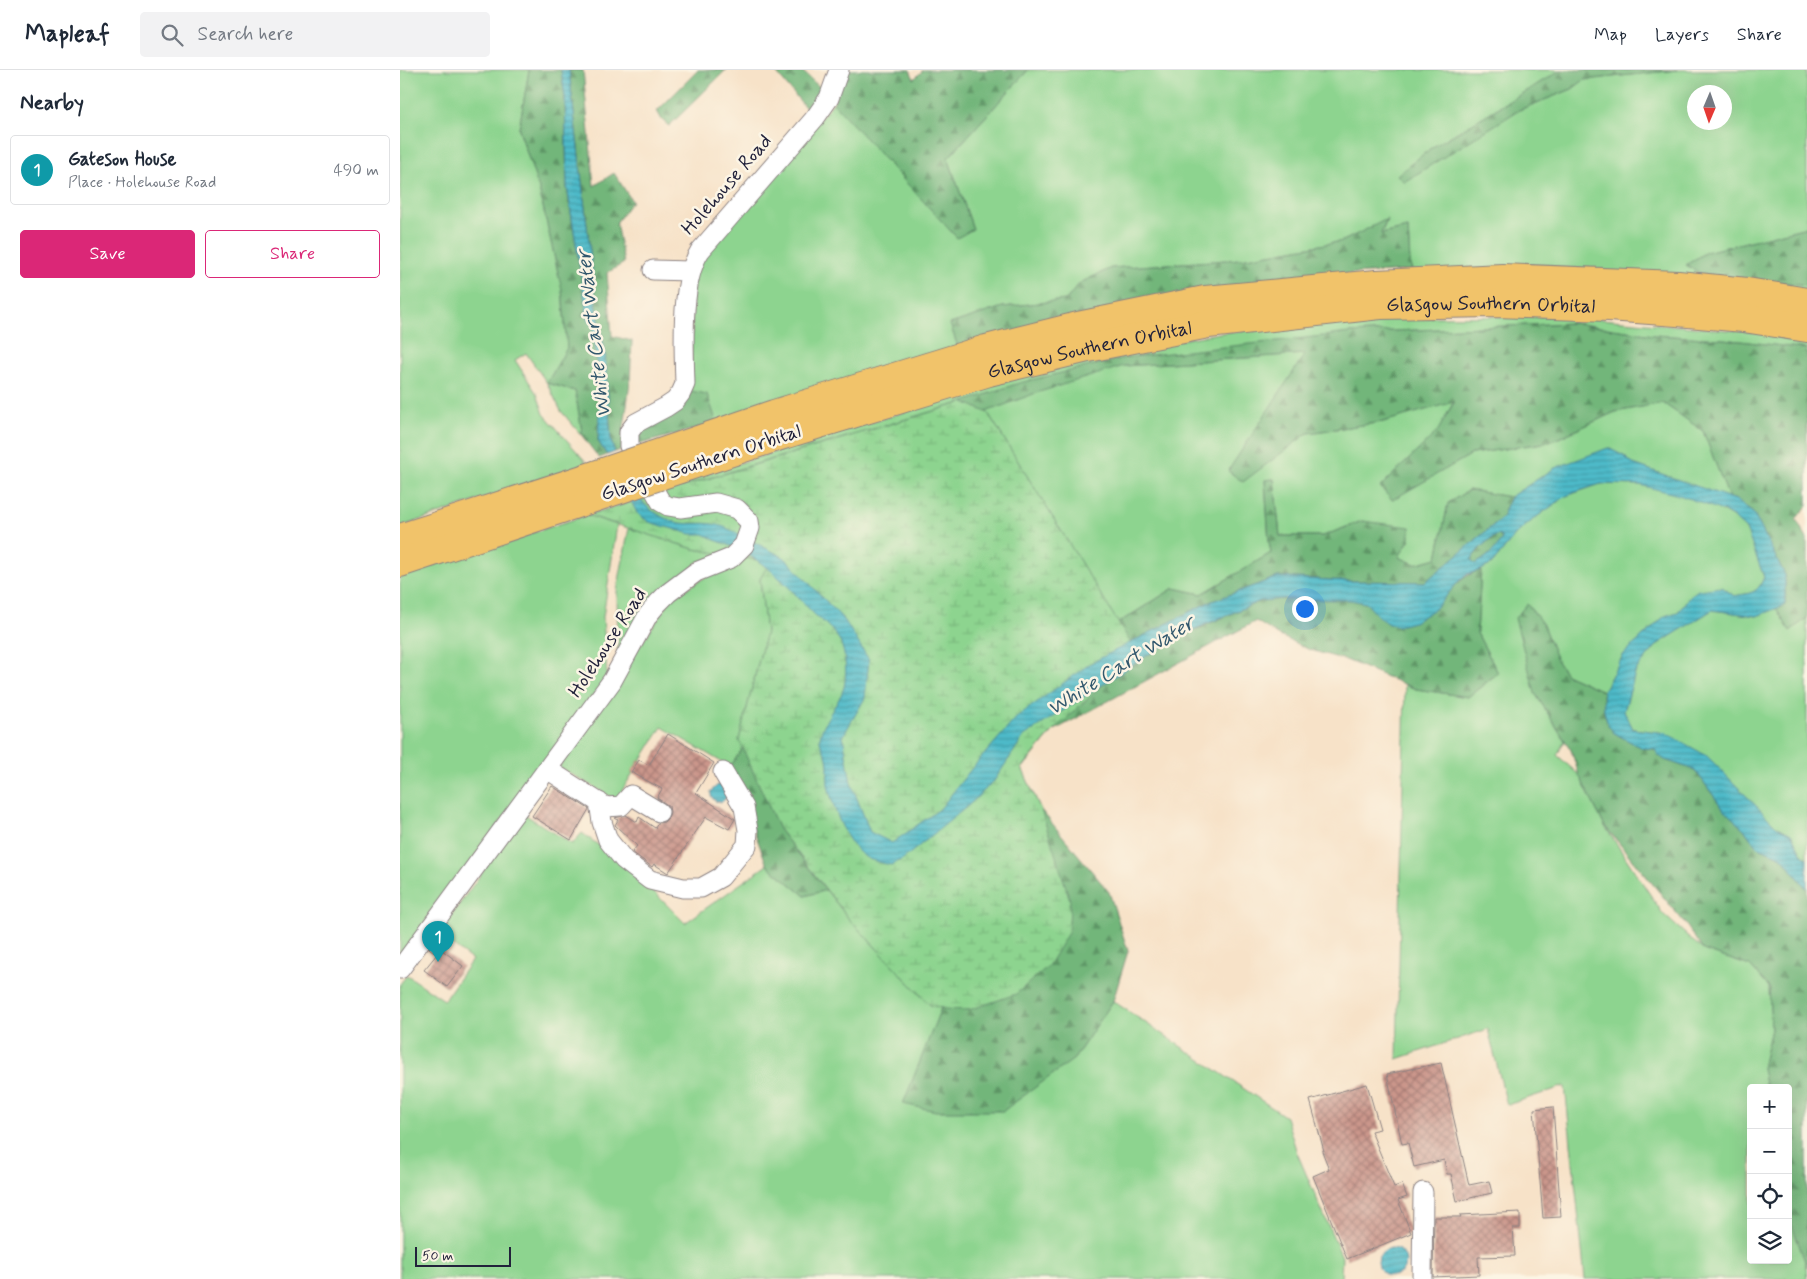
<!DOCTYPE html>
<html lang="en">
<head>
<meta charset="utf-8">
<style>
  :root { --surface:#fff; --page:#f2f2f3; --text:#1f2937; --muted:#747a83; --line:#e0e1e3; --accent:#db2777 }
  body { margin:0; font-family:Mynerve,sans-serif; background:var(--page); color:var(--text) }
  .controls { position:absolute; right:15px; bottom:15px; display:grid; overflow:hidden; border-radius:5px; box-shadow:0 5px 20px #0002 }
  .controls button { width:45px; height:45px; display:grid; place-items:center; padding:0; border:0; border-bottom:1px solid var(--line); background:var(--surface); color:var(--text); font:25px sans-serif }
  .compass { position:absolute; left:1287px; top:15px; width:45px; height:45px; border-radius:50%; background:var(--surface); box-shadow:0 5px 20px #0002; rotate:182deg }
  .scale { position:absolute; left:15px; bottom:12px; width:96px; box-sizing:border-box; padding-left:5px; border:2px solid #22223b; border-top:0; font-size:14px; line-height:18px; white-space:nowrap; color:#22223b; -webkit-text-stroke:4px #fcf5e5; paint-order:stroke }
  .you { position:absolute; left:904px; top:538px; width:18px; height:18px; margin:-12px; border:4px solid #fff; border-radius:50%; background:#1a73e8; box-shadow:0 0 0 8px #1a73e833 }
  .badge { display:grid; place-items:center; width:32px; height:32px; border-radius:50%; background:var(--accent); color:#fff; font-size:16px; font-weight:700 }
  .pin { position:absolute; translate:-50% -41px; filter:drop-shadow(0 1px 2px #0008) }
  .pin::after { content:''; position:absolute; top:26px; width:18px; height:15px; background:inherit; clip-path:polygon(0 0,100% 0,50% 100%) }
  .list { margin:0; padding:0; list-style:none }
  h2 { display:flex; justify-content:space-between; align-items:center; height:65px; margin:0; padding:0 20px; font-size:21px }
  h2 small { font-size:16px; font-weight:400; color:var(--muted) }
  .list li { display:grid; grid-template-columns:32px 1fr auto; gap:15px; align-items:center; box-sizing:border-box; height:70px; margin:0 10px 10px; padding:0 10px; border:1px solid var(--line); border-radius:5px }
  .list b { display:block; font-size:19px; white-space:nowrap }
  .list p { margin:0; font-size:16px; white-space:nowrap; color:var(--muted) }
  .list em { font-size:16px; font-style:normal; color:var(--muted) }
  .actions { display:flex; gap:10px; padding:15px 20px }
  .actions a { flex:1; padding:11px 0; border:1px solid var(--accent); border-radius:5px; text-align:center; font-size:18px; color:var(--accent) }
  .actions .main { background:var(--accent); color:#fff }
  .icon { flex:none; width:28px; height:28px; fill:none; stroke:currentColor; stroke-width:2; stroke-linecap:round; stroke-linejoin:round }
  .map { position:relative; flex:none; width:1407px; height:1209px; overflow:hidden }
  header { display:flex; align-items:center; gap:30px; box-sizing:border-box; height:70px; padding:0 25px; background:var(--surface); border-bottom:1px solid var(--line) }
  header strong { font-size:24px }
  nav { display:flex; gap:28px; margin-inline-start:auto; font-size:18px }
  .search { width:350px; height:45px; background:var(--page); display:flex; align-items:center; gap:12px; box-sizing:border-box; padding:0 18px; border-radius:5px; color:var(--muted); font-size:19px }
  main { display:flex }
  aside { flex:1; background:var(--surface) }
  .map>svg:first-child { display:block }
  .green { fill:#8dd48f; stroke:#587b65; fill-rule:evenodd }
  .forest { fill:url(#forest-firs); stroke:#4a6c5a }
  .wetland { fill:url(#wetland-marsh); stroke:#587b65 }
  .water { fill:url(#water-rules); stroke:#386e82; fill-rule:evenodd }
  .building { fill:url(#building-cross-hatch) }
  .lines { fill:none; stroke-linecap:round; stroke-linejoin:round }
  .minor-casing { stroke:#8c8282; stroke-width:21 }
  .highway-casing { stroke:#8c8282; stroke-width:30 }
  .minor { stroke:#fff; stroke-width:19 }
  .highway { stroke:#f1c36a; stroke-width:28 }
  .highway-bridge-casing { stroke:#8c8282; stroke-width:30; stroke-linecap:butt }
  .highway-bridge { stroke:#f1c36a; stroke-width:28 }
  .labels { text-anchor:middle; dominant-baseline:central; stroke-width:5; stroke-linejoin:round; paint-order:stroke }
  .street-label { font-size:20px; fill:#22223b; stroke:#fcf5e5 }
  .water-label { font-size:21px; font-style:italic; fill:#31576d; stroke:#fcf5e5 }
</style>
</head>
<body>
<header>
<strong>Mapleaf</strong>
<div class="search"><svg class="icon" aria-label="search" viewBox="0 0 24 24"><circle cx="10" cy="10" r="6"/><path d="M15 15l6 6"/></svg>Search here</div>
<nav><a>Map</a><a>Layers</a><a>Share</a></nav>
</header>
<main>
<aside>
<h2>Nearby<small></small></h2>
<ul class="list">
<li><span class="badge" style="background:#0f9aa8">1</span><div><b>Gateson House</b><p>Place · Holehouse Road</p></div><em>490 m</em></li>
</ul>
<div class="actions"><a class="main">Save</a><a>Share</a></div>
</aside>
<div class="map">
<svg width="1407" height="1209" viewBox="0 0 1407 1209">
  <defs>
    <pattern id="forest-firs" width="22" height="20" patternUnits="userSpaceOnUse" patternTransform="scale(1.25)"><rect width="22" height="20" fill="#72b67a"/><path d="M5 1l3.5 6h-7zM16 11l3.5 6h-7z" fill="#5d9465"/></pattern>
    <pattern id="wetland-marsh" width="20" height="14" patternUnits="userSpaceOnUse" patternTransform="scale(1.25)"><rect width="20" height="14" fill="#8dd48f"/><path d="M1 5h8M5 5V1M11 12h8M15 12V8" fill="none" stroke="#79b67c"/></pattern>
    <pattern id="water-rules" width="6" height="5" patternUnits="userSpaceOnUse" patternTransform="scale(1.25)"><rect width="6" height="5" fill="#4ebac9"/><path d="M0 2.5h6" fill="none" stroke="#4097a4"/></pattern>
    <pattern id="building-cross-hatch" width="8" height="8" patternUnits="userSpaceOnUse" patternTransform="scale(1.25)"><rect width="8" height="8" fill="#cb968b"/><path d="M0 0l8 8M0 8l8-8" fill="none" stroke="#a47a73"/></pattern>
  </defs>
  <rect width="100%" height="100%" fill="#fcf5e5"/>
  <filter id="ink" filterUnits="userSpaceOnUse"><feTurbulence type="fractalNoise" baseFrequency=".02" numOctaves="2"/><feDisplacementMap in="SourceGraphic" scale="10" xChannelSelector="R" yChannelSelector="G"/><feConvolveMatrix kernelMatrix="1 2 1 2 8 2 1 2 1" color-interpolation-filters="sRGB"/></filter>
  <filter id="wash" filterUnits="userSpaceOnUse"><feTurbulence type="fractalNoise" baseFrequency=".0096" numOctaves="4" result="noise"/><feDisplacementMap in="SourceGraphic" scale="20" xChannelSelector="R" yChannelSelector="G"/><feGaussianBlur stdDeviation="1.12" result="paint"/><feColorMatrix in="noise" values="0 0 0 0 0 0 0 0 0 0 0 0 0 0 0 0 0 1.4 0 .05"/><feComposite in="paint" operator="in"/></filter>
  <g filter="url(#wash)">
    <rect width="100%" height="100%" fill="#f7e2c8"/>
    <path class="green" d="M0,0H129L119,59L139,119L162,220L167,278L147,313L175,321L183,367L161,341L147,313L126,283L115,290L137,324L144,344L187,393L0,457Z
      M628,0H1161L1031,78L998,105L1119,40L1172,19L1184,10L1277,0H1407V157L1306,182L1286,195L1302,204L1407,215V223L1012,201L1010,193L1008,158L981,164L987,150L943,171L841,189L711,198L680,213L666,230L603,237L550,254L558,277L317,353L291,321L293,209L298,193L433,33L573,159L548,88ZM1294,22H1324V52H1294Z
      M1166,246L1407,267V279L1323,269L1253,265L1173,253L950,263L724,296L906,284L829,401L843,411L908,363L983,352L1054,331L1038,362L980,417L992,429L1072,384L1150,372L1215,342L1263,333L1303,361L1329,428L1233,394L1224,386L1155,398L1110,427L1068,420L1048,434L1037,488L1015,494L998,487L1010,469L962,451L923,466H880L874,409L865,410L869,472L871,483L802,524L774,518L718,553L588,343L287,415L285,410L675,289L819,263L931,252L1023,247Z
      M1200,414C1213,415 1226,414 1239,415C1266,417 1327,437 1344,457C1350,463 1360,497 1364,507C1358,524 1351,523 1334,526L1322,517L1290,526L1278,542L1265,546L1224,584L1203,621L1167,605L1158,593L1142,553L1135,623L1165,671L1157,685L1179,705L1204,755L1263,844L1303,880L1350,896L1369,917L1371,959L1362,998L1366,1018H1351V1190H1388V1140C1393,1163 1407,1185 1407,1209H1185L1165,1016L1107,1035L1088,959L997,989L1005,615L1016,619L1068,627L1098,603L1077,563L1081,500L1092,494L1117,463L1135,448L1166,426Z
      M187,445L217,455L203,547L207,606L0,889V506Z
      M229,458L294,479L323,484L297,492L218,584L217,521Z
      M338,487L357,490L367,498L360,509L366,562L339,670L343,678L330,697L262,657L216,730L159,697L272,528Z
      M1376,538L1390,561L1407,548V788L1403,786L1391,764L1376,756L1266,663L1233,659L1224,641L1236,600L1258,574L1312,540L1357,546Z
      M124,744L172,774L182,763L220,791L249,817L285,853L367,795L405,826L426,820L449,849L530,935L541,938L504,1034L674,989L713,931L886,1047L897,1083L942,1187L941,1209H0V914L7,905L44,930L72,890L38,864Z"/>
    <path class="forest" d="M129,0H161L165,27L167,117L188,250L193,256L200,324L198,371L207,385L199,388L183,367L175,321L147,313L167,278L162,220L139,119L119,59Z
      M169,0H183L194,116L214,103L232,131L216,153L224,193L207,203L212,266L232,271L230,312L221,380L215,382L211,371L205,283L196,233Z
      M298,0H326L269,56L262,50L257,41Z
      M374,0H401L425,22L410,43Z
      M446,0H510L514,9L523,0H628L548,88L573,159L557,168L433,33Z
      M1161,0H1277L1184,10L1172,19L1119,40L1004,112L997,105L1031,78Z
      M987,149L981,164L1008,158L1010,193L1012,201L903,206L767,227L558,277L550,254L603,237L666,230L680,213L711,198L841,189L943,171Z
      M1407,157V215L1302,204L1286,195L1306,182Z
      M1173,253L1253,265L1323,269L1407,279V436L1396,449L1407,469V548L1390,561L1376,538L1385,535V505L1354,444L1336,430L1329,428L1303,361L1263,333L1215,342L1150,372L1072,384L992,430L980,417L1037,362L1054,332L983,352L908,363L843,412L828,401L905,284L724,296L636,323L570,348L262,422L564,332L619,313L724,288L950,263Z
      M291,321L307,324L317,353L233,376L236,363L281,338Z
      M874,409L880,466H923L962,451L1010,457V469L999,487L1015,494L1037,488L1048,433L1069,420L1110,427L1102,448L1025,512L947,511L878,507L807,533L691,593L688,576L718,553L774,518L802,524L871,483L869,472L865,410Z
      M1098,465L1102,468C1098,479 1085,489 1075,494L1071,490C1077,480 1087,470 1098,465Z
      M1081,500L1077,563L1098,603L1068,627L1016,619L946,590L910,580L878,565L856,551L653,661L622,699L641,740L709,822L728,881L713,931L674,989L603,1041H536L503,1034L541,938L546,939L594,711L652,647L751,583L788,563L860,531L883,529L951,530L966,533L972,539H1035C1050,522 1058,507 1081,500Z
      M1127,534L1142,553L1158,593L1167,605L1203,621L1204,641L1208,655L1242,678L1255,679L1265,690L1295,700L1324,740L1344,759L1351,769L1359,777L1382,787L1407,819V1197L1391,1153L1388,1140V1018H1366L1362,998L1371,959L1369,917L1350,896L1303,880L1284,852L1204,755L1179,705L1171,680L1135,623L1115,548Z
      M343,678L379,759L426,820L405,826L367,795L330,697Z"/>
    <path class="wetland" d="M564,332L588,343L737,583L653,661L622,698L641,740L670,830L669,861L648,896L616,924L569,940L546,939L530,935L449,849L379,759L339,670L366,562L360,509L370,492L294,479L187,445Z"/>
    <path class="water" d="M161,0H169L196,233L205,283L211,371L215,382L207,385L198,371L200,324L193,256L188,250L167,117L165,27Z
      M1208,378L1224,386L1233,394L1336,430L1354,444L1385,505V535L1357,546L1312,540L1258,574L1236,600L1224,641L1233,659L1266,663L1307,686L1376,756L1391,764L1403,786L1407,788V819L1382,787L1359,777L1351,769L1344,759L1324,740L1295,700L1265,690L1258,685L1255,679L1242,678L1214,663L1208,655L1204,641L1203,621L1224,584L1265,546L1278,542L1290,526L1298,520L1322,517L1334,526C1351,523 1358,524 1364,507L1346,459L1334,448L1323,441L1279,425L1240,415L1201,414L1182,420L1166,426L1135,448L1117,463L1092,494L1081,500L1068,504L1060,510L1035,539L1014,552L998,556L989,554L979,547L966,533L951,530L883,529L860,531L788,562L751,583L624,666L594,711L569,735L503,789L491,795C484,793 476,792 469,789C447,779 433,737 428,715C427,706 429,697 427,688C425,681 419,675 420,667C424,647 444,628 445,612C447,598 445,576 436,565C430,557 421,550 414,544C392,521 372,496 343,482L352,471L385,488L445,551L469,590L465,628L443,666L451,713L470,762L492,773L540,739L568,703L618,646L691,593L807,533L878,507L947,511L1025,512L1102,448L1110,427L1155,398ZM1098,465L1102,468C1098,479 1085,489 1075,494L1071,490C1077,480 1087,470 1098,465Z
      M240,429C248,440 266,451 280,453C290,455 301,452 312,454C323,455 335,462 344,468L337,478L315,470L304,464H291L249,452L237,443L231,431Z
      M318,715H321L328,726L322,732L315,731L311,726V721Z
      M978 1192a14 14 0 1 1 28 0a14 14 0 1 1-28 0Z"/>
    <g id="blocks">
      <path class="building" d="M268,664L314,693L296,723L335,749L329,759L306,747L268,803L254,794L252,797L232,782L237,776L215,755L218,750L215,748L226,745L237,752L239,747L255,758L258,753L264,752L268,748L270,742L269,736L257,728L262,719L231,702L239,690L249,695Z
        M152,716L189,739L171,770L132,746Z
        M37,869L45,876L42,880L63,896L47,917L24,900L37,884L29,878Z
        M1041,993L1069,1115L1089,1111L1092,1123L1057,1131L1051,1104H1047L1044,1090L1014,1097L1008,1073L1002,1074L987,1004Z
        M967,1014L980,1059L971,1061L994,1117L1002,1114L1007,1127L998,1130L1011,1163L947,1189L913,1106L929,1099L922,1081H924L910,1030Z
        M1153,1037L1161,1147L1143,1148L1134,1039Z
        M1120,1142V1158H1113L1115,1186L1078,1187L1079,1205L1033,1207L1034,1147H1061L1060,1145Z"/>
    </g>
  </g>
  <g filter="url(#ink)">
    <use href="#blocks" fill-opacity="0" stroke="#8c8282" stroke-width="1"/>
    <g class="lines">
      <defs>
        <path id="minor" d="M253,200L290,201
          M147,699L206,737L221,736L231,725L259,742
          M199,732L202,752L208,770L224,790L250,810L283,818H301L321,807L347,775L348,760L344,737L323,702
          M0,899L212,611L248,545L258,533L268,523L296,502L331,488L344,475L350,458L349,451L337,439L316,433L280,438L268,436L261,432L229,376V362L236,353L266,337L275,331L281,323L285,314C284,277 280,212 300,181L415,48L429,28L439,0
          M1022,1209L1023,1122"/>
        <g id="highway">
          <path d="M251,386L374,344L586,279L678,256L805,230L977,214L1102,208L1278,215L1347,222L1407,232"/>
          <path id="s1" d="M259,406L377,367L589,302L688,278L808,254L980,235L1095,233L1209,237L1277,242L1344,248L1407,258"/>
          <path d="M0,468L186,408"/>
          <path d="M0,493L188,430"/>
        </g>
      </defs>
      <use href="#minor" class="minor-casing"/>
      <use href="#highway" class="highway-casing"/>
      <use href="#minor" class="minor"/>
      <use href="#highway" class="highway"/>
      <defs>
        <path id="highway-bridge" d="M186,408L251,386
          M188,430L259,406"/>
      </defs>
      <use href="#highway-bridge" class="highway-bridge-casing"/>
      <use href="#highway-bridge" class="highway-bridge"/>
    </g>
  </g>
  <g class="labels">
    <g class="street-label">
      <text transform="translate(327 115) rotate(-49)">Holehouse Road</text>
      <text stroke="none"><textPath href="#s1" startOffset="854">Glasgow Southern Orbital</textPath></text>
      <text stroke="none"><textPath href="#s1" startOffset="449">Glasgow Southern Orbital</textPath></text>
      <text transform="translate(301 393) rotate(-18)">Glasgow Southern Orbital</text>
      <text transform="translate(208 573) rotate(-57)">Holehouse Road</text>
    </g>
    <g class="water-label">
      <text transform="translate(194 264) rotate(-97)">White Cart Water</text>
      <text transform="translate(721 596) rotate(-32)">White Cart Water</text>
    </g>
  </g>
</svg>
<div class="controls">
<button>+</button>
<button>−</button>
<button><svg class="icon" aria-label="locate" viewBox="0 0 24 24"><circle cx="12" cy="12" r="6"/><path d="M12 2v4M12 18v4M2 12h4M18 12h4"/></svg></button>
<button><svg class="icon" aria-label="layers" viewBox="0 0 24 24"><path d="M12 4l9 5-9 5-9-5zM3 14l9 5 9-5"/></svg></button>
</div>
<svg class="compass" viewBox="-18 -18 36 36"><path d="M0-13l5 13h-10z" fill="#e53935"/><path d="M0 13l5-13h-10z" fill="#747a83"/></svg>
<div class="scale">50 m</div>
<div class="you"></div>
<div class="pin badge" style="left:38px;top:892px;background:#0f9aa8">1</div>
</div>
</main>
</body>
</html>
